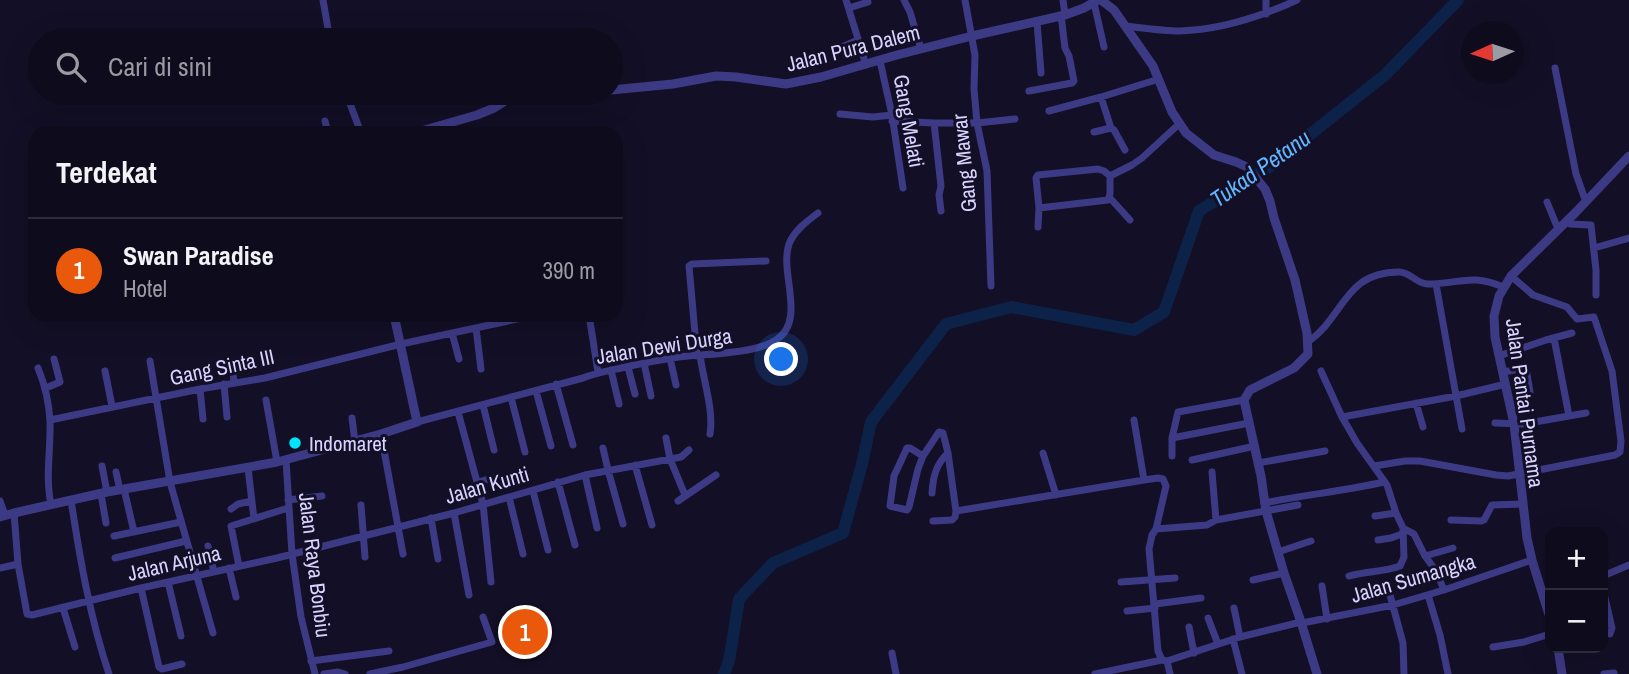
<!DOCTYPE html>
<html lang="id">
<head>
<meta charset="utf-8">
<style>
  :root { --surface:#0e0b1c; --page:#171425; --text:#f1f3f6; --muted:#9b9ba3; --line:#2e2b3b; --accent:#ea580c }
  body { margin:0; font-family:"Archivo Narrow",sans-serif; background:var(--page); color:var(--text) }
  .controls { position:absolute; right:21px; bottom:21px; display:grid; overflow:hidden; border-radius:14px; box-shadow:0 7px 28px #0002 }
  .controls button { width:63px; height:63px; display:grid; place-items:center; padding:0; border:0; border-bottom:2px solid var(--line); background:var(--surface); color:var(--text); font:35px sans-serif }
  .compass { position:absolute; left:1461px; top:21px; width:63px; height:63px; border-radius:50%; background:var(--surface); box-shadow:0 7px 28px #0002; rotate:267deg }
  .you { position:absolute; left:782px; top:360px; width:24px; height:24px; margin:-18px; border:5px solid #fff; border-radius:50%; background:#1a73e8; box-shadow:0 0 0 10px #1a73e833 }
  .badge { display:grid; place-items:center; width:46px; height:46px; border-radius:50%; background:var(--accent); color:#fff; font-size:23px; font-weight:700 }
  .pin { position:absolute; translate:-50% -50%; border:4px solid #fff; box-shadow:0 2px 7px #0006 }
  .list { margin:0; padding:0; list-style:none }
  h2 { display:flex; justify-content:space-between; align-items:center; height:91px; margin:0; padding:0 28px; font-size:30px }
  h2 small { font-size:23px; font-weight:400; color:var(--muted) }
  .list li { display:grid; grid-template-columns:46px 1fr auto; gap:21px; align-items:center; box-sizing:border-box; height:105px; padding:0 28px; border-top:2px solid var(--line) }
  .list b { display:block; font-size:26px; white-space:nowrap }
  .list p { margin:0; font-size:23px; white-space:nowrap; color:var(--muted) }
  .list em { font-size:23px; font-style:normal; color:var(--muted) }
  .icon { flex:none; width:38px; height:38px; fill:none; stroke:currentColor; stroke-width:2; stroke-linecap:round; stroke-linejoin:round }
  .map { position:relative; flex:none; width:1629px; height:674px; overflow:hidden }
  .search { position:absolute; background:var(--surface); box-shadow:0 7px 28px #0002; left:28px; top:28px; width:595px; height:77px; display:flex; align-items:center; gap:18px; box-sizing:border-box; padding:0 24px; border-radius:38px; color:var(--muted); font-size:26px }
  .panel { position:absolute; background:var(--surface); box-shadow:0 7px 28px #0002; left:28px; top:126px; width:595px; height:196px; border-radius:21px }
  .map>svg:first-child { display:block }
  .lines { fill:none; stroke-linecap:round; stroke-linejoin:round }
  .river { stroke:#0c2248; stroke-width:12 }
  .minor { stroke:#3d3a85; stroke-width:7 }
  .tertiary { stroke:#3d3a85; stroke-width:9 }
  .poi-dot { fill:#00e5ff; stroke:#130f26; stroke-width:2.5 }
  .labels { text-anchor:middle; dominant-baseline:central; stroke-width:6; stroke-linejoin:round; paint-order:stroke }
  .street-label { font-size:21px; fill:#d9d4ff; stroke:#130f26 }
  .poi-label { font-size:21px; fill:#d9d4ff; stroke:#130f26; text-anchor:start }
  .water-label { font-size:23px; font-style:italic; fill:#62b6ff; stroke:#130f26 }
</style>
</head>
<body>
<div class="map">
<svg width="1629" height="674" viewBox="0 0 1629 674">
  <rect width="100%" height="100%" fill="#130f26"/>
  <g class="lines">
    <path class="river" d="M724,674L729,661L739,599L773,563L843,533L862,464L871,422L946,324L1011,307L1134,330L1164,312L1199,211L1269,167L1385,75L1458,0"/>
    <path class="minor" d="M323,0L330,40
      M846,0L866,65
      M904,0L910,12L921,49
      M965,0L975,55L974,89L977,123L987,171L991,286
      M1063,0L1065,15
      M1094,3L1104,47
      M849,8L868,2
      M1266,14V0
      M1037,22L1041,73
      M1125,26C1143,28 1162,31 1180,31C1221,30 1260,17 1297,0
      M835,50L858,40
      M880,61L892,115L903,188
      M1555,68L1576,174L1586,202
      M1029,91L1072,83L1074,81L1069,56L1065,48L1061,15
      M346,93L361,133
      M1101,97L1111,128L1114,130L1125,150
      M1049,111L1101,97L1159,79
      M840,114L873,117L892,115
      M325,121L328,133
      M892,121L934,123L941,186L939,195L941,211
      M934,123H977L1015,119
      M1094,132L1111,128
      M1110,176L1132,165L1142,158L1179,124
      M1110,198L1130,220
      M1547,202L1558,229
      M1039,208L1108,200L1110,194V176
      M1566,221L1570,224L1591,225L1596,270V295
      M1038,227L1039,208L1036,178L1038,175L1098,169L1104,171L1110,176
      M1594,248L1629,238
      M1436,284L1462,429
      M589,315L598,372
      M476,328L481,369
      M452,333L459,359
      M1554,338L1569,416
      M1308,342C1345,316 1344,272 1399,272C1411,272 1416,284 1428,284C1460,284 1471,273 1503,287
      M700,355C703,379 714,410 710,434
      M697,356L689,266L692,264L766,261
      M1499,356L1546,340L1572,333
      M670,358L676,385
      M150,361L170,482L213,633
      M232,363L234,383
      M644,363L651,396
      M628,367L635,394
      M38,368C45,385 49,402 50,421C51,449 45,477 51,504
      M611,370L619,404
      M105,371L112,406
      M1321,371L1342,417L1357,443L1387,485L1396,513L1403,528L1414,534L1425,556L1436,571L1444,590
      M1503,372L1526,368L1530,392
      M224,384L227,417
      M556,384L573,445
      M46,388L60,382L54,359
      M200,389L203,419
      M536,391L551,446
      M511,397L525,452
      M266,400L277,462
      M1416,403L1423,427
      M483,405L494,450
      M458,412L483,504L491,582
      M1342,417L1456,396L1506,384
      M352,418L355,442
      M50,420L200,389L265,378L401,344L536,315
      M1134,420L1144,480
      M417,422L583,378C598,372 614,370 630,366C649,362 668,358 688,356C711,354 757,353 776,340C807,320 779,273 789,244C794,231 807,221 818,213
      M1495,423L1523,424L1586,413
      M381,434L403,554
      M666,438L670,459L685,495
      M1172,438L1249,423
      M603,448L608,470L623,524
      M1043,453L1056,495
      M923,456L910,448H907L894,476L890,506L907,510L909,507L918,469L923,456L939,432L943,433L948,453L956,511
      M1172,456V438L1178,412L1244,400
      M286,460L292,554L301,617L315,674
      M1192,460L1255,446
      M1258,463L1325,451
      M635,465L652,525
      M102,466L107,492
      M1374,466L1405,461H1420L1496,475L1508,476L1615,455L1620,452L1621,441L1612,371L1594,317L1577,319L1567,307L1533,295L1511,276
      M248,468L254,519
      M116,472L120,490
      M1212,472L1216,520
      M585,475L597,528
      M478,482L496,477
      M558,482L575,545
      M124,489L134,532
      M533,491L548,550
      M932,493C933,477 936,464 948,453
      M101,494L106,523
      M509,497L523,554
      M71,500C80,559 90,618 109,674
      M288,500L322,496
      M0,501L5,515
      M678,501L716,475
      M1264,503C1304,495 1344,491 1384,482
      M361,505L365,557
      M231,509L238,504L252,501
      M14,513L18,564L27,614L32,615L141,588L277,558L454,513L585,475L681,457L689,450
      M454,513L469,595
      M1375,516L1396,513
      M431,518L438,559
      M1451,520L1481,521L1484,520L1492,505L1522,504
      M933,521L952,520L955,517L956,511L1144,480L1158,478L1163,479L1166,486L1156,529L1152,535L1149,549L1158,651L1162,660L1167,661
      M1156,529L1207,525L1216,520L1298,505
      M114,536L181,522
      M1378,540L1391,538L1402,534
      M208,546L214,572
      M1278,552L1311,541
      M1425,556L1453,548
      M115,558L186,541
      M239,566L231,526L288,508
      M0,568L18,564
      M229,568L236,597
      M1349,576C1366,571 1384,572 1400,566L1404,557L1403,528
      M1603,576L1629,565
      M1253,580L1284,573
      M168,582L181,636
      M1121,582L1175,578
      M1387,584L1403,643L1404,674
      M1322,586L1327,619
      M141,588L159,667L162,669L182,664
      M1603,589L1612,628L1610,634
      M1428,595L1440,635L1448,674
      M1155,604L1201,598
      M63,608L75,647
      M1234,608L1240,637
      M1127,611L1155,608
      M1208,618L1218,644
      M1302,623L1393,605L1444,590L1532,560
      M1189,627L1194,653
      M1233,639L1242,674
      M1493,647L1524,642L1550,634
      M892,653L896,674
      M311,661L389,651
      M1167,661L1240,637L1301,622
      M1167,661L1170,674
      M324,674L338,672L345,674
      M370,674L403,667L492,642L483,617
      M1095,674L1162,660
      M1604,674L1614,673"/>
    <path class="tertiary" d="M1101,0L1114,10L1153,66L1172,112L1186,133L1214,155L1236,162L1247,167L1265,189L1270,201L1274,218L1295,280L1307,333L1308,354L1294,368L1250,390L1244,400L1261,476L1266,511L1284,573L1301,622L1317,674
      M611,90L673,84L716,76L736,77L786,84L821,77L897,55L972,36L1065,15L1084,8L1098,0
      M414,133L477,115L494,108L513,96L561,99L597,93
      M0,517L14,513L107,492L277,462L381,434L417,422L394,315
      M1550,618L1532,560L1527,538L1514,424L1495,337L1494,316L1499,296L1511,276L1576,212L1629,156
      M1558,648L1562,674"/>
  </g>
  <circle class="poi-dot" cx="295" cy="443" r="7"/>
  <g class="labels">
    <g class="street-label">
      <text transform="translate(853 48) rotate(-14)">Jalan Pura Dalem</text>
      <text transform="translate(909 121) rotate(80)">Gang Melati</text>
      <text transform="translate(964 163) rotate(-96)">Gang Mawar</text>
      <text transform="translate(664 346) rotate(-9)">Jalan Dewi Durga</text>
      <text transform="translate(222 367) rotate(-12)">Gang Sinta III</text>
      <text transform="translate(1525 403) rotate(82)">Jalan Pantai Purnama</text>
      <text transform="translate(487 485) rotate(-16)">Jalan Kunti</text>
      <text transform="translate(174 563) rotate(-13)">Jalan Arjuna</text>
      <text transform="translate(315 565) rotate(83)">Jalan Raya Bonbiu</text>
      <text transform="translate(1413 578) rotate(-16)">Jalan Sumangka</text>
    </g>
    <g class="poi-label">
      <text x="309" y="443">Indomaret</text>
    </g>
    <g class="water-label">
      <text transform="translate(1260 168) rotate(-35)">Tukad Petanu</text>
    </g>
  </g>
</svg>
<div class="controls">
<button>+</button>
<button>−</button>
</div>
<svg class="compass" viewBox="-18 -18 36 36"><path d="M0-13l5 13h-10z" fill="#e53935"/><path d="M0 13l5-13h-10z" fill="#9b9ba3"/></svg>
<div class="you"></div>
<div class="pin badge" style="left:525px;top:632px">1</div>
<div class="search"><svg class="icon" aria-label="search" viewBox="0 0 24 24"><circle cx="10" cy="10" r="6"/><path d="M15 15l6 6"/></svg>Cari di sini</div>
<section class="panel">
<h2>Terdekat<small></small></h2>
<ul class="list">
<li><span class="badge">1</span><div><b>Swan Paradise</b><p>Hotel</p></div><em>390 m</em></li>
</ul>
</section>
</div>
</body>
</html>
